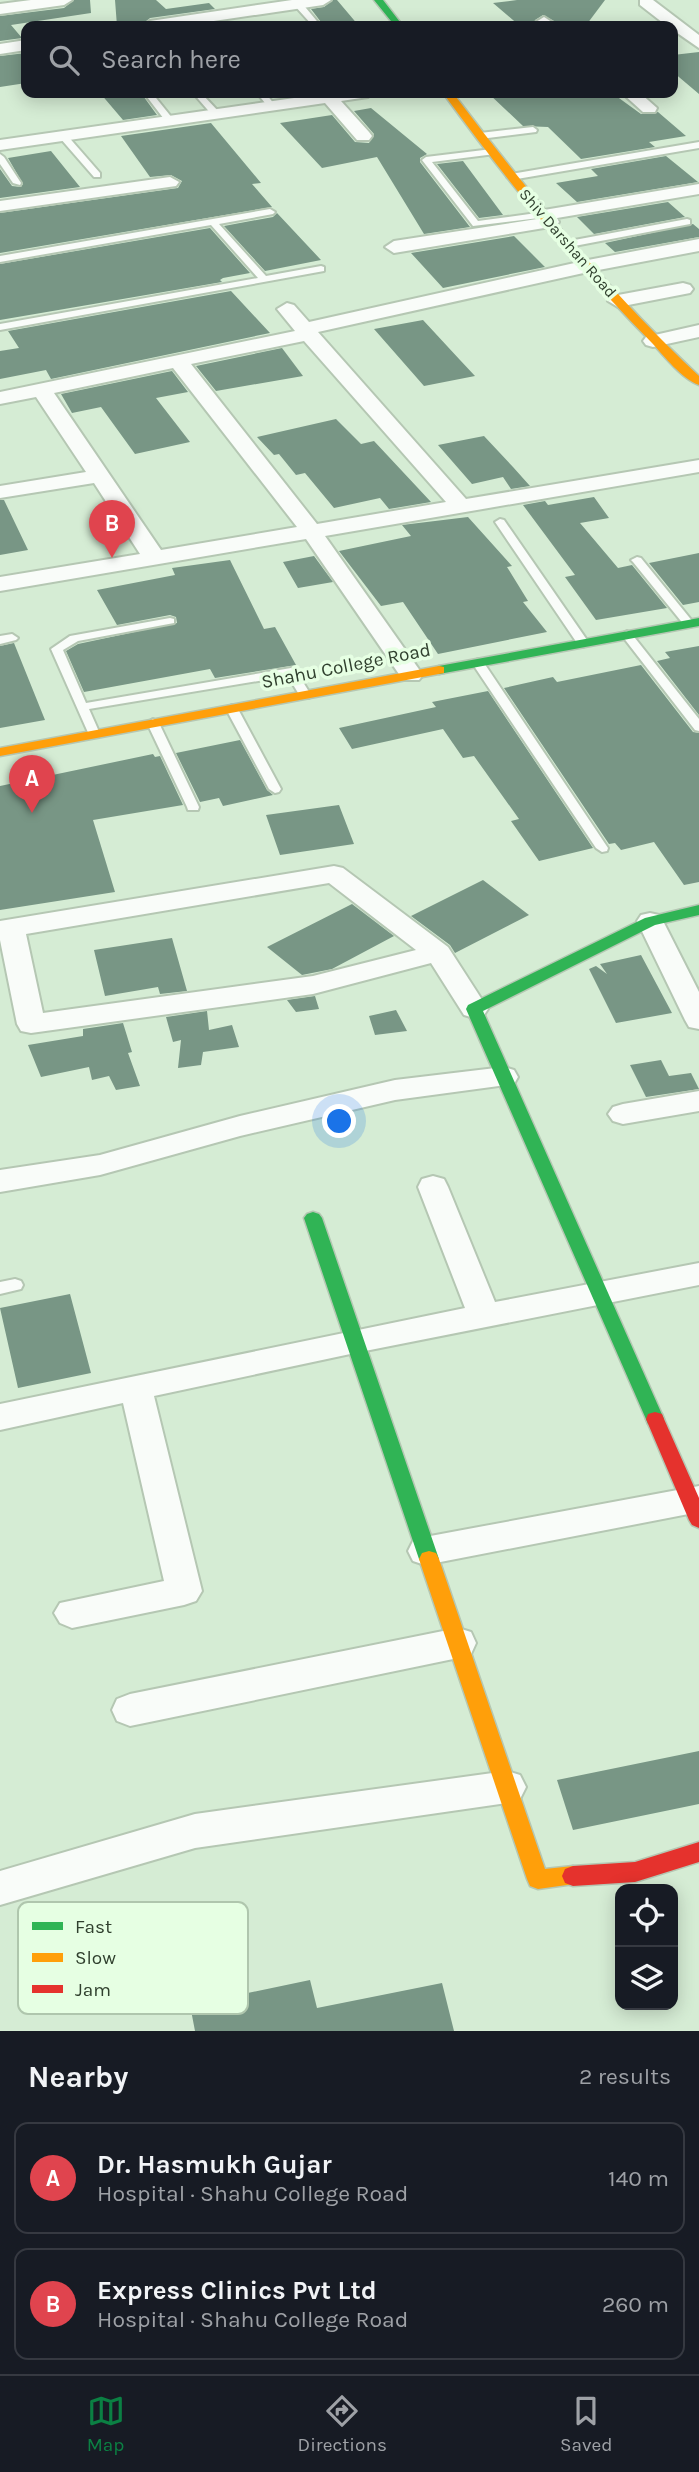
<!DOCTYPE html>
<html lang="en">
<head>
<meta charset="utf-8">
<style>
  :root { --surface:#171b24; --page:#20242c; --text:#f1f3f6; --muted:#9ea1a6; --line:#363941; --accent:#0b8043 }
  body { margin:0; font-family:Karla,sans-serif; background:var(--page); color:var(--text) }
  .controls { position:absolute; right:21px; bottom:21px; display:grid; overflow:hidden; border-radius:14px; box-shadow:0 4px 18px #0003 }
  .controls button { width:63px; height:63px; display:grid; place-items:center; padding:0; border:0; border-bottom:2px solid var(--line); background:var(--surface); color:var(--text); font:35px sans-serif }
  .you { position:absolute; left:340px; top:1122px; width:24px; height:24px; margin:-18px; border:5px solid #fff; border-radius:50%; background:#1a73e8; box-shadow:0 0 0 10px #1a73e833 }
  .badge { display:grid; place-items:center; width:46px; height:46px; border-radius:50%; background:var(--accent); color:#fff; font-size:23px; font-weight:700 }
  .pin { position:absolute; translate:-50% -58px; filter:drop-shadow(0 2px 4px #0008) }
  .pin::after { content:''; position:absolute; top:37px; width:24px; height:21px; background:inherit; clip-path:polygon(0 0,100% 0,50% 100%) }
  .list { margin:0; padding:0; list-style:none }
  h2 { display:flex; justify-content:space-between; align-items:center; height:91px; margin:0; padding:0 28px; font-size:30px }
  h2 small { font-size:23px; font-weight:400; color:var(--muted) }
  .list li { display:grid; grid-template-columns:46px 1fr auto; gap:21px; align-items:center; box-sizing:border-box; height:112px; margin:0 14px 14px; padding:0 14px; border:2px solid var(--line); border-radius:14px }
  .list b { display:block; font-size:26px; white-space:nowrap }
  .list p { margin:0; font-size:23px; white-space:nowrap; color:var(--muted) }
  .list em { font-size:23px; font-style:normal; color:var(--muted) }
  .icon { flex:none; width:38px; height:38px; fill:none; stroke:currentColor; stroke-width:2; stroke-linecap:round; stroke-linejoin:round }
  .map { position:relative; flex:none; width:699px; height:2031px; overflow:hidden }
  .search { position:absolute; background:var(--surface); box-shadow:0 4px 18px #0003; left:21px; right:21px; top:21px; height:77px; display:flex; align-items:center; gap:18px; box-sizing:border-box; padding:0 24px; border-radius:14px; color:var(--muted); font-size:26px }
  .sheet { height:343px; background:var(--surface) }
  nav { display:flex; justify-content:space-around; align-items:center; box-sizing:border-box; height:98px; border-top:2px solid var(--line); background:var(--surface); font-size:19px; color:var(--muted) }
  nav a { display:grid; justify-items:center; gap:4px }
  nav .on { color:var(--accent) }
  .map>svg:first-child { display:block }
  .building { fill:#789685 }
  .lines { fill:none; stroke-linecap:round; stroke-linejoin:round }
  .lane-casing { stroke:#b5c7b3; stroke-width:4 }
  .street-casing { stroke:#b5c7b3; stroke-width:4 }
  .fast-casing { stroke:#b5c7b3; stroke-width:3 }
  .slow-casing { stroke:#b5c7b3; stroke-width:3 }
  .jam-casing { stroke:#b5c7b3; stroke-width:3 }
  .lane { fill:#f9fcf9; fill-rule:evenodd }
  .street { fill:#f9fcf9; fill-rule:evenodd }
  .fast { fill:#30b455; fill-rule:evenodd }
  .slow { fill:#ff9f0a; fill-rule:evenodd }
  .jam { fill:#e5322d; fill-rule:evenodd }
  .labels { text-anchor:middle; dominant-baseline:central; stroke-width:7; stroke-linejoin:round; paint-order:stroke }
  .far-street-label { font-size:16px; fill:#30402e; stroke:#e6ffe3 }
  .street-label { font-size:19px; fill:#30402e; stroke:#e6ffe3 }
  .key { fill:#e6ffe3; stroke:#afc6ad; stroke-width:2 }
  .key-label { font-size:19px; fill:#30402e }
</style>
</head>
<body>
<div class="map">
<svg width="699" height="2031" viewBox="0 0 699 2031">
  <rect width="100%" height="100%" fill="#d5ecd4"/>
  <path class="building" d="M74,0H90L91,13L11,25L22,38L0,41V16L64,8Z
    M115,0H156L166,9L209,3L215,9L150,18L140,26H117Z
    M333,0H337L359,26H324L311,9L324,7Z
    M517,0H605L587,24L571,26H563L543,15L535,20L536,26H520L493,3Z
    M699,52V94L673,72V55Z
    M26,53V83L0,87V56Z
    M100,93H141L157,115L123,120Z
    M488,93H612L641,114L658,112L686,136L649,142L655,147L581,159L548,127L523,126Z
    M371,108L427,154L420,158V162L470,227L424,234L377,157L322,168L280,123L332,115L355,142L369,143L374,134L354,111Z
    M211,123L261,183L252,184L272,207L0,253V213L178,188L182,181L171,175L150,177L121,136Z
    M51,151L80,187L0,198V169L12,186L21,187L23,184L8,158Z
    M666,156L698,182L577,202L556,183L598,176L591,169Z
    M463,161L503,215L479,218L437,164Z
    M668,202L685,217L594,234L577,217Z
    M277,213L321,260L265,271L224,226L273,217Z
    M693,224L699,229V237L615,252L605,243Z
    M210,228L250,273L223,278L220,280L222,282L0,320V264Z
    M514,236L545,267L443,288L411,253Z
    M231,291L270,333L51,379L46,370L0,379V351L19,348L8,331Z
    M423,320L460,360L475,376L424,386L374,329Z
    M282,348L303,376L216,391L196,366Z
    M172,371L188,392L156,398L190,442L135,454L101,407L72,413L61,394Z
    M336,419L361,444L374,441L431,502L389,509L380,498L334,508L305,473L296,475L279,454L274,455L257,437Z
    M484,436L513,467L530,486L511,489L503,477L472,484L438,445Z
    M594,497L609,518L580,523L618,568L632,565L667,608L596,620L565,577L575,575L523,505L545,501L548,505Z
    M0,500H4L28,550L0,555Z
    M468,517L512,566L507,567L528,601L523,602L547,632L438,654L403,602L381,606L339,551L411,536L402,525Z
    M699,553V602L683,605L649,563Z
    M314,556L333,582L298,588L283,562Z
    M230,560L264,629L275,627L296,665L215,678L210,669L84,692L66,651L78,644L177,623L176,617L170,615L117,625L97,590L175,575L172,568Z
    M14,643L45,720L0,728V646Z
    M699,646V715L657,661L670,658L665,652Z
    M641,665L693,732L699,733V882L684,885L654,842L621,850L615,843L609,844L504,688L553,677L557,682Z
    M488,691L593,848L539,861L511,821L519,819L474,756L463,758L443,729L352,749L339,728L436,707L432,702Z
    M240,740L267,790L273,795L223,806L219,798L200,802L176,753Z
    M153,754L155,757L160,756L183,805L93,820L115,892L0,910V786Z
    M339,805L354,844L280,855L266,815Z
    M483,880L529,915L455,953L450,945L411,916Z
    M352,904L394,936L332,969L302,975L267,947Z
    M172,938L187,991L160,994L158,987L105,996L94,950Z
    M641,955L672,1013L616,1023L589,969L596,966L607,974L600,964Z
    M315,996L319,1009L296,1012L287,1000Z
    M396,1010L407,1031L375,1035L369,1016Z
    M207,1011L209,1030L232,1025L239,1047L203,1052L201,1065L178,1068L181,1040L173,1042L166,1017Z
    M123,1023L132,1052L128,1053L140,1086L116,1090L109,1076L92,1080L89,1067L41,1077L28,1045L83,1036V1029Z
    M661,1060L669,1076L691,1073L699,1089L646,1097L630,1065Z
    M70,1294L91,1373L18,1388L0,1308Z
    M699,1751V1804L573,1830L557,1780Z
    M310,1980L317,2008L442,1983L454,2031H195L190,2005Z"/>
  <g class="lines">
    <defs>
      <path id="lane" d="M295,2H301L321,26H313L295,6Z
        M144,93H152L173,119V123H167Z
        M193,93H201L219,112V116H213Z
        M257,93H265L276,106L275,108H269Z
        M533,127L537,130L536,132L480,139L476,136L480,133Z
        M60,134H66L100,173V177H94L60,138Z
        M699,142V148L511,180L507,177L511,174Z
        M492,149L496,152L495,154L432,162L478,221L544,212L547,213V217L473,226L422,160L426,157Z
        M0,154L4,157L21,183L20,185L13,183L0,164Z
        M270,209L275,212L273,214L219,224L266,276L321,266L324,267V271L0,330V324L258,278L211,225L0,262V256Z
        M687,219L690,220V224L569,247L564,244L569,241Z
        M500,519L504,520L589,643L587,645L583,647L577,643L495,522Z
        M637,557L641,558L693,622V626H685L633,562L631,560Z
        M170,618L174,619V623L78,641L63,650L86,703L291,668L295,669L311,695L309,698H301L288,676L89,709L100,734L98,737H90L51,649L70,636Z
        M627,631L631,633L699,719V731L695,730L623,637V633Z
        M12,634L18,638L16,640L0,644V636Z
        M478,659L482,660L608,848L607,851L602,852L596,848L472,663Z
        M232,705L238,709L281,789L279,792L275,793L269,789L226,709Z
        M153,719L159,723L199,807L198,810H188L187,807L147,723Z
        M15,1279L21,1281L23,1285L21,1289L0,1294V1282Z"/>
      <path id="street" d="M31,0H72L64,5L0,14V4Z
        M292,0H331L323,5L180,26H142L150,21Z
        M640,0H653L699,35V48L673,30V26H667L640,5Z
        M544,17L558,26H540L536,22Z
        M26,40V50L0,54V44Z
        M329,93H370L368,97L341,101L369,132L372,136L369,140H357L325,103L0,150V140Z
        M622,93H640L657,108L655,112H643Z
        M170,177L179,182L176,186L0,211V201Z
        M699,184V194L557,218L559,222L556,226L394,253L385,247L394,241L537,219L535,215L538,211L544,210Z
        M699,239V251L588,272L318,332L466,499L699,460V472L325,536L423,675L419,680H403L306,539L0,591V577L140,554L94,483L0,498V486L86,472L36,397L0,404V392L295,331L277,309L287,303L294,305L309,322L588,260ZM304,341L446,502L317,524L191,364ZM173,368L297,527L161,550L54,393Z
        M683,283L690,285L693,289L690,293L618,307L608,301L618,295Z
        M699,325V337L653,347L646,345L643,341L646,337Z
        M334,866L343,868L448,947L488,1009L484,1015L474,1018L464,1015L431,963L313,994L31,1033L21,1031L17,1024L0,940V921ZM329,883L416,950L313,976L43,1013L26,934Z
        M650,913L659,915L663,921L699,992V1029L689,1027L685,1020L637,921L641,915Z
        M504,1067L514,1070L518,1077L514,1084L395,1100L240,1136L100,1175L0,1192V1170L100,1155L240,1116L395,1080Z
        M699,1091V1111L623,1124L613,1121L608,1114L613,1107L623,1104Z
        M433,1176L444,1179L448,1187L495,1302L699,1263V1285L355,1353L154,1396L202,1591L196,1601L184,1605L72,1628L60,1623L54,1613L60,1603L164,1581L123,1403L0,1430V1404L465,1308L418,1187L422,1179Z
        M699,1486V1512L425,1565L413,1561L408,1551L413,1541L425,1537Z
        M458,1628L471,1632L476,1643L471,1654L458,1658L130,1726L117,1721L112,1710L117,1699L130,1694Z
        M507,1771L520,1775L526,1787L520,1799L507,1803L195,1848L0,1905V1871L195,1814Z"/>
      <path id="fast" d="M374,0H383L403,26H395Z
        M699,618V626L439,674L432,670L439,666Z
        M699,905V915L655,925L483,1011L664,1419L662,1424L655,1426L648,1424L646,1419L466,1009L468,1005L645,918Z
        M313,1212L319,1214L322,1218L439,1559L436,1565L429,1567L422,1565L419,1559L304,1218L307,1214Z"/>
      <path id="slow" d="M443,93H453C529,193 607,290 699,376V385C682,379 664,356 652,343C576,266 507,181 443,93Z
        M439,666L444,667V673L0,756V748Z
        M429,1551L436,1553L439,1559L545,1869L573,1866L581,1869L584,1876L581,1883L538,1889L530,1886L527,1879L419,1559L422,1553Z"/>
      <path id="jam" d="M655,1412L662,1414L664,1419L699,1498V1528L692,1525L689,1520L646,1419L648,1414Z
        M699,1842V1862L635,1882L573,1886L565,1883L562,1876L565,1869L573,1866L635,1862Z"/>
    </defs>
    <use href="#lane" class="lane-casing"/>
    <use href="#street" class="street-casing"/>
    <use href="#fast" class="fast-casing"/>
    <use href="#slow" class="slow-casing"/>
    <use href="#jam" class="jam-casing"/>
    <use href="#lane" class="lane"/>
    <use href="#street" class="street"/>
    <use href="#fast" class="fast"/>
    <use href="#slow" class="slow"/>
    <use href="#jam" class="jam"/>
  </g>
  <g class="labels">
    <g class="far-street-label">
      <text transform="translate(568 243) rotate(49)">Shiv Darshan Road</text>
    </g>
    <g class="street-label">
      <text transform="translate(346 666) rotate(-11)">Shahu College Road</text>
    </g>
  </g>
  <rect x="18" y="1902" width="230" height="112" rx="10" class="key"/>
  <rect x="32" y="1922" width="31" height="8" fill="#30b455"/>
  <rect x="32" y="1953" width="31" height="9" fill="#ff9f0a"/>
  <rect x="32" y="1985" width="31" height="8" fill="#e5322d"/>
  <g class="key-label">
    <text x="75" y="1933">Fast</text>
    <text x="75" y="1964">Slow</text>
    <text x="75" y="1996">Jam</text>
  </g>
</svg>
<div class="controls">
<button><svg class="icon" aria-label="locate" viewBox="0 0 24 24"><circle cx="12" cy="12" r="6"/><path d="M12 2v4M12 18v4M2 12h4M18 12h4"/></svg></button>
<button><svg class="icon" aria-label="layers" viewBox="0 0 24 24"><path d="M12 4l9 5-9 5-9-5zM3 14l9 5 9-5"/></svg></button>
</div>
<div class="you"></div>
<div class="pin badge" style="left:32px;top:813px;background:#e0444e">A</div>
<div class="pin badge" style="left:112px;top:558px;background:#e0444e">B</div>
<div class="search"><svg class="icon" aria-label="search" viewBox="0 0 24 24"><circle cx="10" cy="10" r="6"/><path d="M15 15l6 6"/></svg>Search here</div>
</div>
<section class="sheet">
<h2>Nearby<small>2 results</small></h2>
<ul class="list">
<li><span class="badge" style="background:#e0444e">A</span><div><b>Dr. Hasmukh Gujar</b><p>Hospital · Shahu College Road</p></div><em>140 m</em></li>
<li><span class="badge" style="background:#e0444e">B</span><div><b>Express Clinics Pvt Ltd</b><p>Hospital · Shahu College Road</p></div><em>260 m</em></li>
</ul>
</section>
<nav>
<a class="on"><svg class="icon" aria-label="map" viewBox="0 0 24 24"><path d="M3 6l6-2 6 2 6-2v14l-6 2-6-2-6 2zM9 4v14M15 6v14"/></svg>Map</a>
<a><svg class="icon" aria-label="directions" viewBox="0 0 24 24"><path d="M12 3l9 9-9 9-9-9zM9 14v-3h6M13 9l2 2-2 2"/></svg>Directions</a>
<a><svg class="icon" aria-label="saved" viewBox="0 0 24 24"><path d="M7 4h10v16l-5-4-5 4z"/></svg>Saved</a>
</nav>
</body>
</html>
